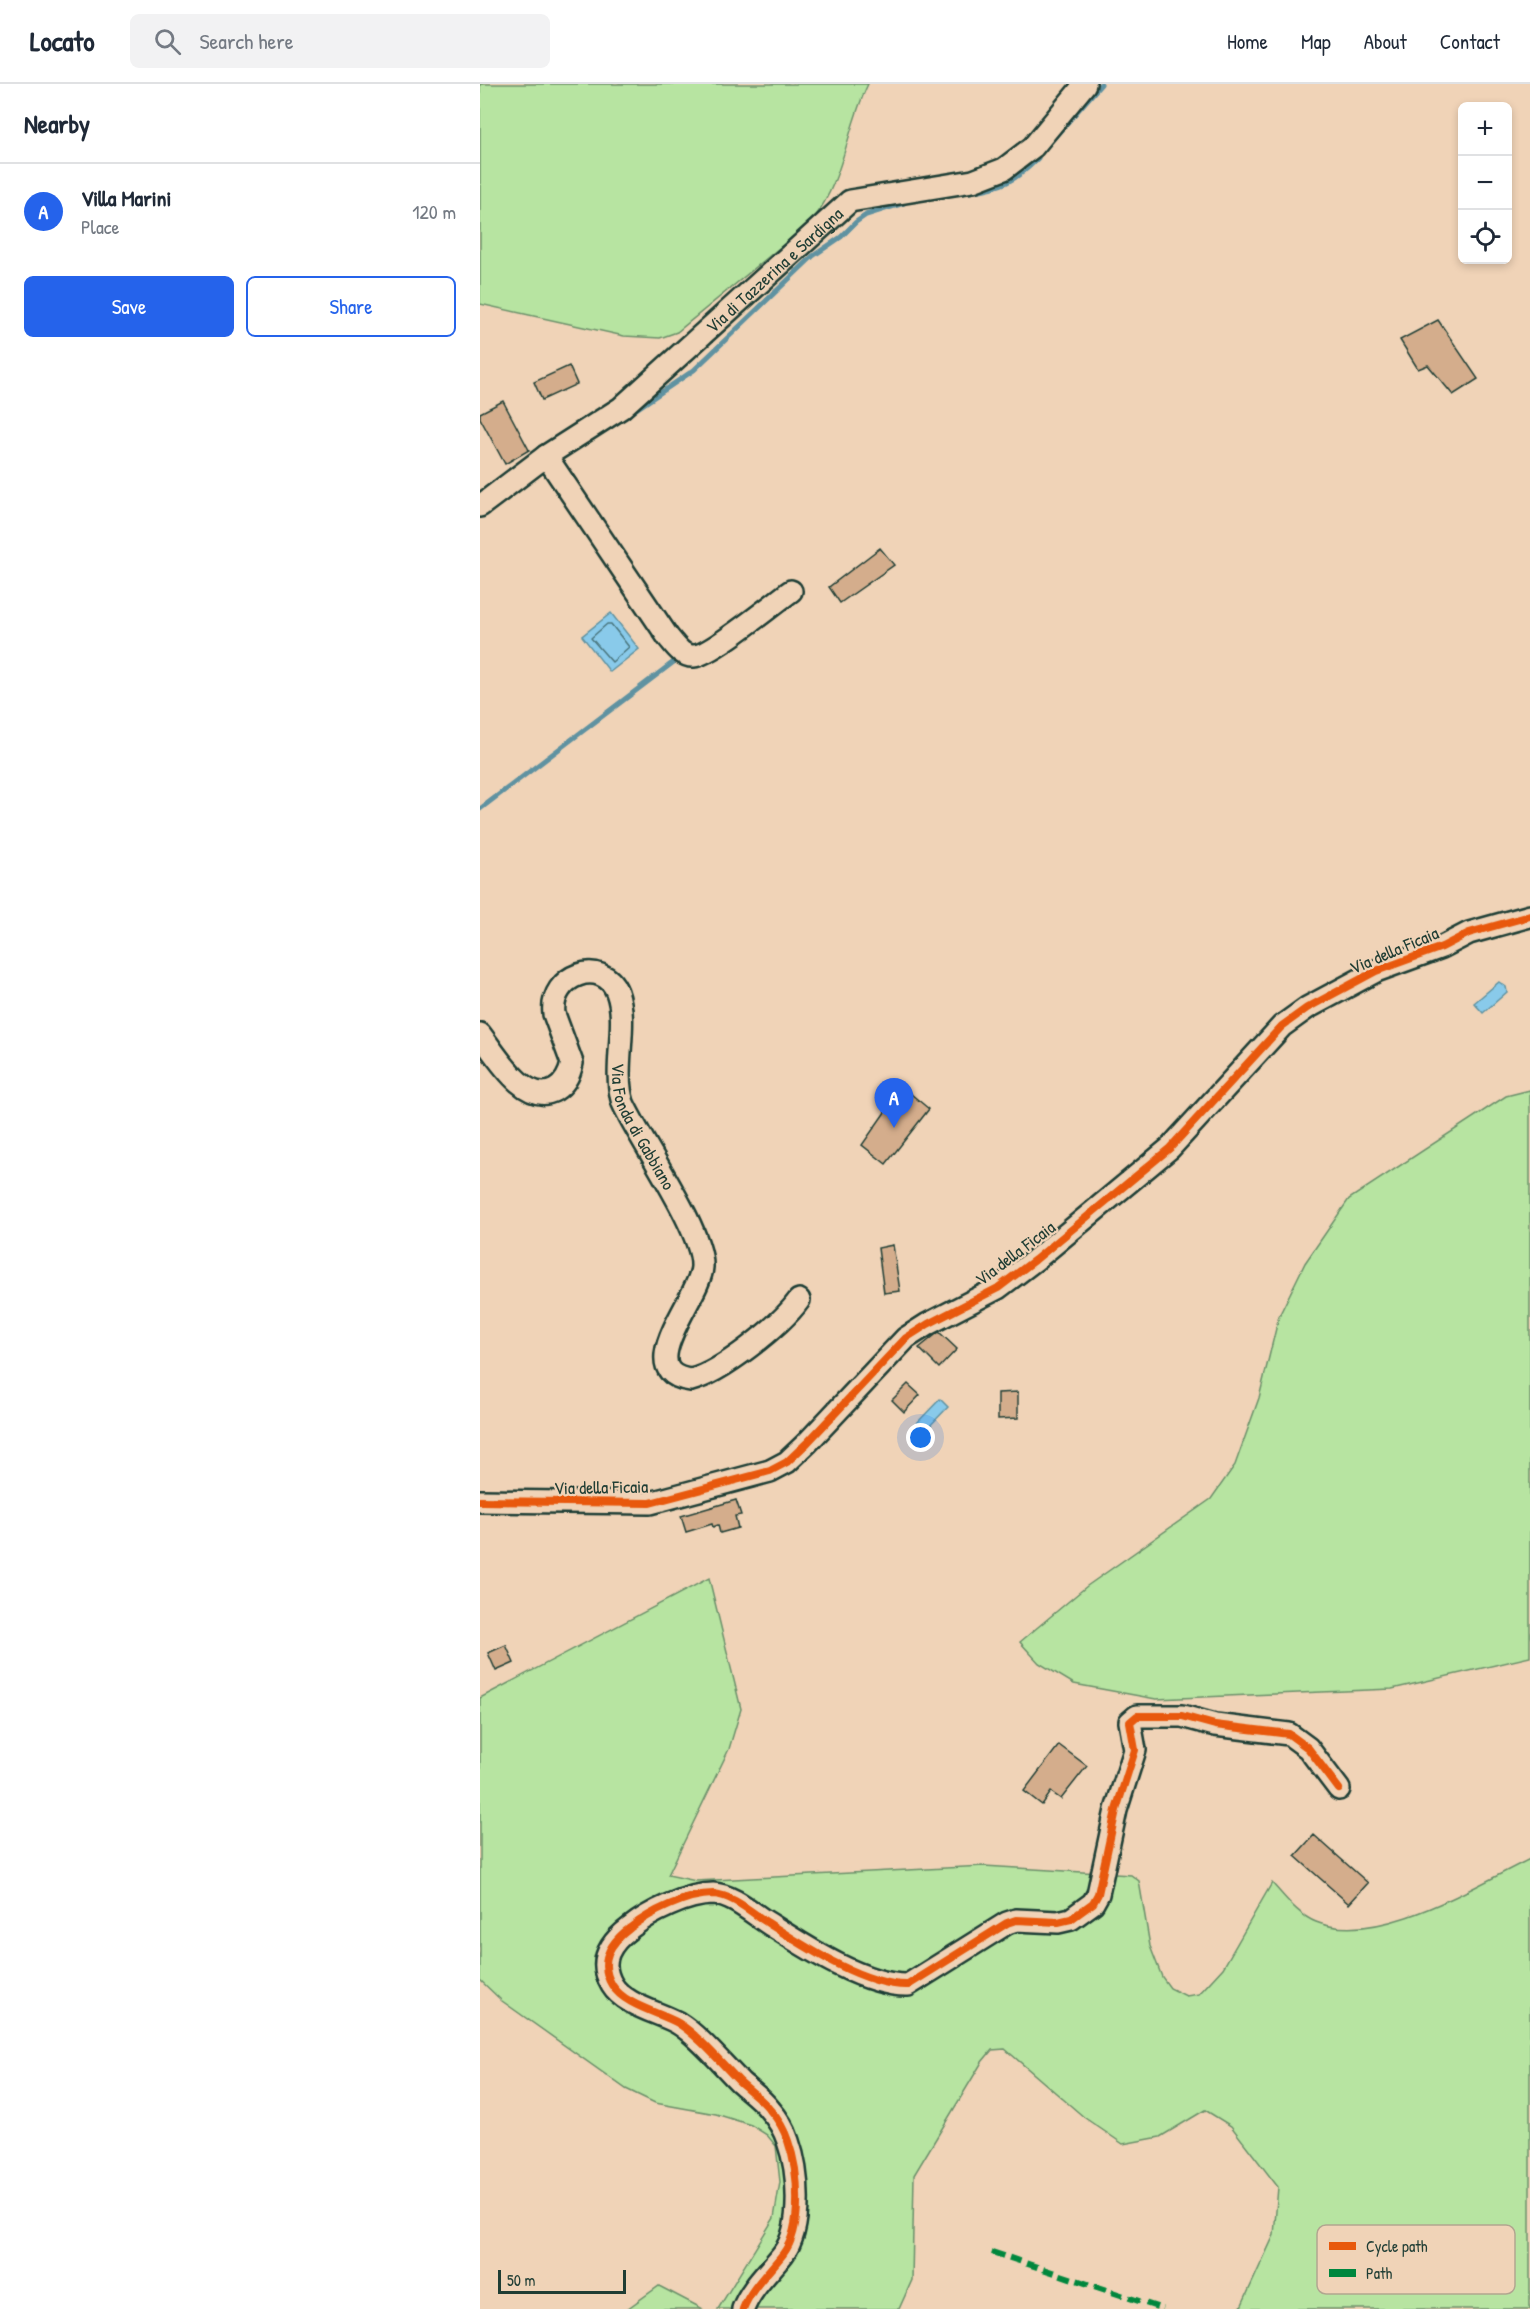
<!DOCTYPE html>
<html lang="en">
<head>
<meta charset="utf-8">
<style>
  :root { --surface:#fff; --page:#f2f2f3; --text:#1f2937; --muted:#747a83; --line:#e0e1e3; --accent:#2563eb }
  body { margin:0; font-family:"Patrick Hand",sans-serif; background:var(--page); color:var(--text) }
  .controls { position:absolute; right:18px; top:18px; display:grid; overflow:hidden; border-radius:9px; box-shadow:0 3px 9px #0003 }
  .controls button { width:54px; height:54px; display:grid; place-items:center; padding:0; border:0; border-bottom:2px solid var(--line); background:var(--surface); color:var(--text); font:30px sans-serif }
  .scale { position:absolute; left:18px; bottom:15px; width:128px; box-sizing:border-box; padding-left:6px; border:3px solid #1f3d34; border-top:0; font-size:16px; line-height:21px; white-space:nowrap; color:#1f3d34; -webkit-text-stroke:4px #f0d3b7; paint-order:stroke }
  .you { position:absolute; left:441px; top:1354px; width:21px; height:21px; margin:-15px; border:4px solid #fff; border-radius:50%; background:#1a73e8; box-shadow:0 0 0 9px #1a73e833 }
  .badge { display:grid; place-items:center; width:39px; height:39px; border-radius:50%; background:var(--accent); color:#fff; font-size:20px; font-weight:700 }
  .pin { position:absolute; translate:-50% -50px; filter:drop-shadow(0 2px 3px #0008) }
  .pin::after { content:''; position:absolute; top:32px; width:21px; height:18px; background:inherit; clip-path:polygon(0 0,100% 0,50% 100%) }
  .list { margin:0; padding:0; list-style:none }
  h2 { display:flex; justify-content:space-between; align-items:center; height:78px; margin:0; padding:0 24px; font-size:26px }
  h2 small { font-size:20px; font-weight:400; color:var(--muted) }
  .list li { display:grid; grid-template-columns:39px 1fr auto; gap:18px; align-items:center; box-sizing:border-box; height:96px; padding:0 24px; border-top:2px solid var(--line) }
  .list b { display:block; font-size:22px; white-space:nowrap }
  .list p { margin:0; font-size:20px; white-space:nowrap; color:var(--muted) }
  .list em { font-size:20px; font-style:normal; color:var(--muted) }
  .actions { display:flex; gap:12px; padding:18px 24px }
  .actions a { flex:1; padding:14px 0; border:2px solid var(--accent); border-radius:9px; text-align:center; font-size:21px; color:var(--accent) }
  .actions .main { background:var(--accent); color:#fff }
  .icon { flex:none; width:33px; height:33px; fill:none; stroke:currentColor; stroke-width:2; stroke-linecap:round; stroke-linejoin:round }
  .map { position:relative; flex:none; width:1050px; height:2225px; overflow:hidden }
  header { display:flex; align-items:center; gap:36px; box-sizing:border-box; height:84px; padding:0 30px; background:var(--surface); border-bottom:2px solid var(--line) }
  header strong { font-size:28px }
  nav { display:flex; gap:33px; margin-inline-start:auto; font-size:21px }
  .search { width:420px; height:54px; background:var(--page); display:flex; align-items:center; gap:15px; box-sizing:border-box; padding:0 21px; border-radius:9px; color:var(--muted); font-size:22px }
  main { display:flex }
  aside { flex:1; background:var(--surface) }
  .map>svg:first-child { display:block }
  .green { fill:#b7e4a1; stroke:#6b906a; stroke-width:1.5 }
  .water { fill:#89caea; stroke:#5f92a1; stroke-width:1.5 }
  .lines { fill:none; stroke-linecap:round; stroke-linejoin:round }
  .shore { stroke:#49757d; stroke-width:1.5 }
  .stream { stroke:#5f92a1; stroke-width:5 }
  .building { fill:#d4ad8c; stroke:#1f3d34; stroke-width:1.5 }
  .minor-casing { stroke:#1f3d34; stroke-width:26 }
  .minor { stroke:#f0d3b7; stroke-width:21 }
  .quiet { stroke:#00873e; stroke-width:6; stroke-dasharray:12 6; stroke-linecap:butt }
  .cycleway-casing { stroke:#f0d3b7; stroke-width:11 }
  .cycleway { stroke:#e8590c; stroke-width:8 }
  .labels { text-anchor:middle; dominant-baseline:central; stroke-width:4.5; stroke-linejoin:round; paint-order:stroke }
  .street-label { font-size:18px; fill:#1f3d34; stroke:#f0d3b7 }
  .key { fill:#f0d3b7; stroke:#b1a690; stroke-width:1.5 }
  .key-label { font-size:16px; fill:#1f3d34 }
</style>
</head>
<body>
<header>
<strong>Locato</strong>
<div class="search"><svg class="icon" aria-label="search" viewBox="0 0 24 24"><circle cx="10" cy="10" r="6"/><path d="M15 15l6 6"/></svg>Search here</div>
<nav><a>Home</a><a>Map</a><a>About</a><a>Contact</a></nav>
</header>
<main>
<aside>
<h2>Nearby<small></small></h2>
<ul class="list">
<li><span class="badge">A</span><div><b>Villa Marini</b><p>Place</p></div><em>120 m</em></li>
</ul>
<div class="actions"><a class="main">Save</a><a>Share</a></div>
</aside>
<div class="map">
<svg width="1050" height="2225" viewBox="0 0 1050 2225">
  <rect width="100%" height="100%" fill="#f0d3b7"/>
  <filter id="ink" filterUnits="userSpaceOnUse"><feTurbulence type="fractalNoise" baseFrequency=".0167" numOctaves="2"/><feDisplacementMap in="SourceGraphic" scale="12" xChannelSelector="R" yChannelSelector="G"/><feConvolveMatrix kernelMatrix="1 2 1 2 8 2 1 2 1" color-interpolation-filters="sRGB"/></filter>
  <g filter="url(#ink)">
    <path class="green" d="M0,0H388C366,46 364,96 332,137L197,248L180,254L144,252L0,220Z
      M1050,1006V1573L912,1605L676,1615L594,1600L559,1579L540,1558L607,1502L731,1415L755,1381L779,1314L799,1232L825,1179L869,1115L1026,1012Z
      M229,1494L261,1625L249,1665L188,1791L216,1797L504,1782L651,1791L659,1797L670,1862L682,1893L690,1904L706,1912L719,1910L743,1884L792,1799C805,1813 818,1831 836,1838C898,1863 994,1802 1050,1775V2225H760L794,2151L798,2103L751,2042L725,2026L680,2053L643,2060L605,2034L525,1965L512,1966L502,1978L434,2091L432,2196L419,2225H238L294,2134L300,2098L296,2062L287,2051L271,2041L236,2030L175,2019L146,2005L22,1917L0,1896V1614Z
      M179,2202L223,2225H147Z"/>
    <path class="water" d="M131,529L159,565L130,588L102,552Z
      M1019,898L1026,903L1027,908L1003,929L994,919Z
      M460,1315L468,1323L443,1349L435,1341Z"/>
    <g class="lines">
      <path class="shore" d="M127,540H131L149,563L132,578L111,554Z"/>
      <path class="stream" d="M573,55L621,0
        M489,108C521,103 535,98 558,74
        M149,330L214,286L333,172L361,153L376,138L386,131L424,119
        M0,725L195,577"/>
    </g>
    <path class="building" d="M958,236L998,295L973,311L948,281L938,285L920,256Z
      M89,282L97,300L62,316L54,298Z
      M23,317L49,366L25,380L0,334V329Z
      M400,464L414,481L360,519L349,503Z
      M425,1005L449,1025L406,1080L382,1061L410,1021Z
      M413,1161L420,1207L404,1209L398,1164Z
      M459,1248L477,1265L459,1284L439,1264Z
      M428,1300L440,1311L424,1328L412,1316Z
      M538,1308V1334L518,1335V1309Z
      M256,1416L261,1431L255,1432L258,1444L240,1449L238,1441L233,1443L232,1440L206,1448L201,1432Z
      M26,1561L34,1579L16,1587L8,1569Z
      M579,1661L607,1682L581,1715L571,1708L562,1721L544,1707Z
      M834,1751L888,1799L869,1820L815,1772Z"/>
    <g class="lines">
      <defs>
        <g id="minor">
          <path d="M66,372L188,553C195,561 202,573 214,572C231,571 293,520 311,507"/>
          <path id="s1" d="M0,422L66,372L141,324L370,117L493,97L524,85L553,63L605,0"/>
          <path id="s2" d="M0,950C15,969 45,1023 75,1006C85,1000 90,989 92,979L74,930C69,891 123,872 137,908C149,940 132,984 143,1019C160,1057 224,1147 222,1183C221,1212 149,1289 211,1296C241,1289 301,1241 319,1216"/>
          <path d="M0,1417L170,1419L290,1387L307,1378L327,1359L426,1254L448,1240L518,1204L555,1176L690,1064L802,942L827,924L896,887L962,863L989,849L1050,832"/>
          <path d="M263,2225C271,2204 289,2188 303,2170C323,2144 319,2088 308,2057C304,2045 298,2035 290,2026C282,2015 270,2007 260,1998C242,1980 219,1952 198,1939C178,1928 144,1921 132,1901C118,1877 130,1859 150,1844C170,1828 207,1810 233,1810C253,1811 272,1829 288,1839C324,1862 384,1902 428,1901L527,1839L536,1836L578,1838L591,1835L613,1819L618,1810L636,1726L655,1666L650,1638L657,1632H702L735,1641L809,1650L828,1664L859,1705"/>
        </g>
      </defs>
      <use href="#minor" class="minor-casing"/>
      <use href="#minor" class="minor"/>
      <path class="quiet" d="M512,2168L683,2225"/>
      <defs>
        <path id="cycleway" d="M0,1417L170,1419L290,1387L307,1378L327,1359L426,1254L448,1240L518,1204L555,1176L690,1064L802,942L827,924L896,887L962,863L989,849L1050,832
          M263,2225C271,2204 289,2188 303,2170C323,2144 319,2088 308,2057C304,2045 298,2035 290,2026C282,2015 270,2007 260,1998C242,1980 219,1952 198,1939C178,1928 144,1921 132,1901C118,1877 130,1859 150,1844C170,1828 207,1810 233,1810C253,1811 272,1829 288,1839C324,1862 384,1902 428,1901L527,1839L536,1836L578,1838L591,1835L613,1819L618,1810L636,1726L655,1666L650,1638L657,1632H702L735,1641L809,1650L828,1664L859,1705"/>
      </defs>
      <use href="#cycleway" class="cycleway-casing"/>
      <use href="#cycleway" class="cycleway"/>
    </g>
  </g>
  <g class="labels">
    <g class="street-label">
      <text stroke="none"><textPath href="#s1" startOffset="378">Via di Tazzerina e Sardigna</textPath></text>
      <text transform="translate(914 866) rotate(-23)">Via della Ficaia</text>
      <text stroke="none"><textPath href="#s2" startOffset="424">Via Fonda di Gabbiano</textPath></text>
      <text transform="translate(535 1169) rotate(-37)">Via della Ficaia</text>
      <text transform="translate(121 1403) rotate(-1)">Via della Ficaia</text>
    </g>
  </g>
  <rect x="837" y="2141" width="198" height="69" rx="9" class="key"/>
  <rect x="849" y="2158" width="27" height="8" fill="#e8590c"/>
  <rect x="849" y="2185" width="27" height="8" fill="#00873e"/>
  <g class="key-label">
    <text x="886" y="2168">Cycle path</text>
    <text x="886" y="2195">Path</text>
  </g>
</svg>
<div class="controls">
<button>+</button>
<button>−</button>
<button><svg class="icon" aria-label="locate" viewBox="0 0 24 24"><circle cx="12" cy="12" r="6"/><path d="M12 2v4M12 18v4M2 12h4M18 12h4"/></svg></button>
</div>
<div class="scale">50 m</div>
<div class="you"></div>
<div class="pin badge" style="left:414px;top:1044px">A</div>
</div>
</main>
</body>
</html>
